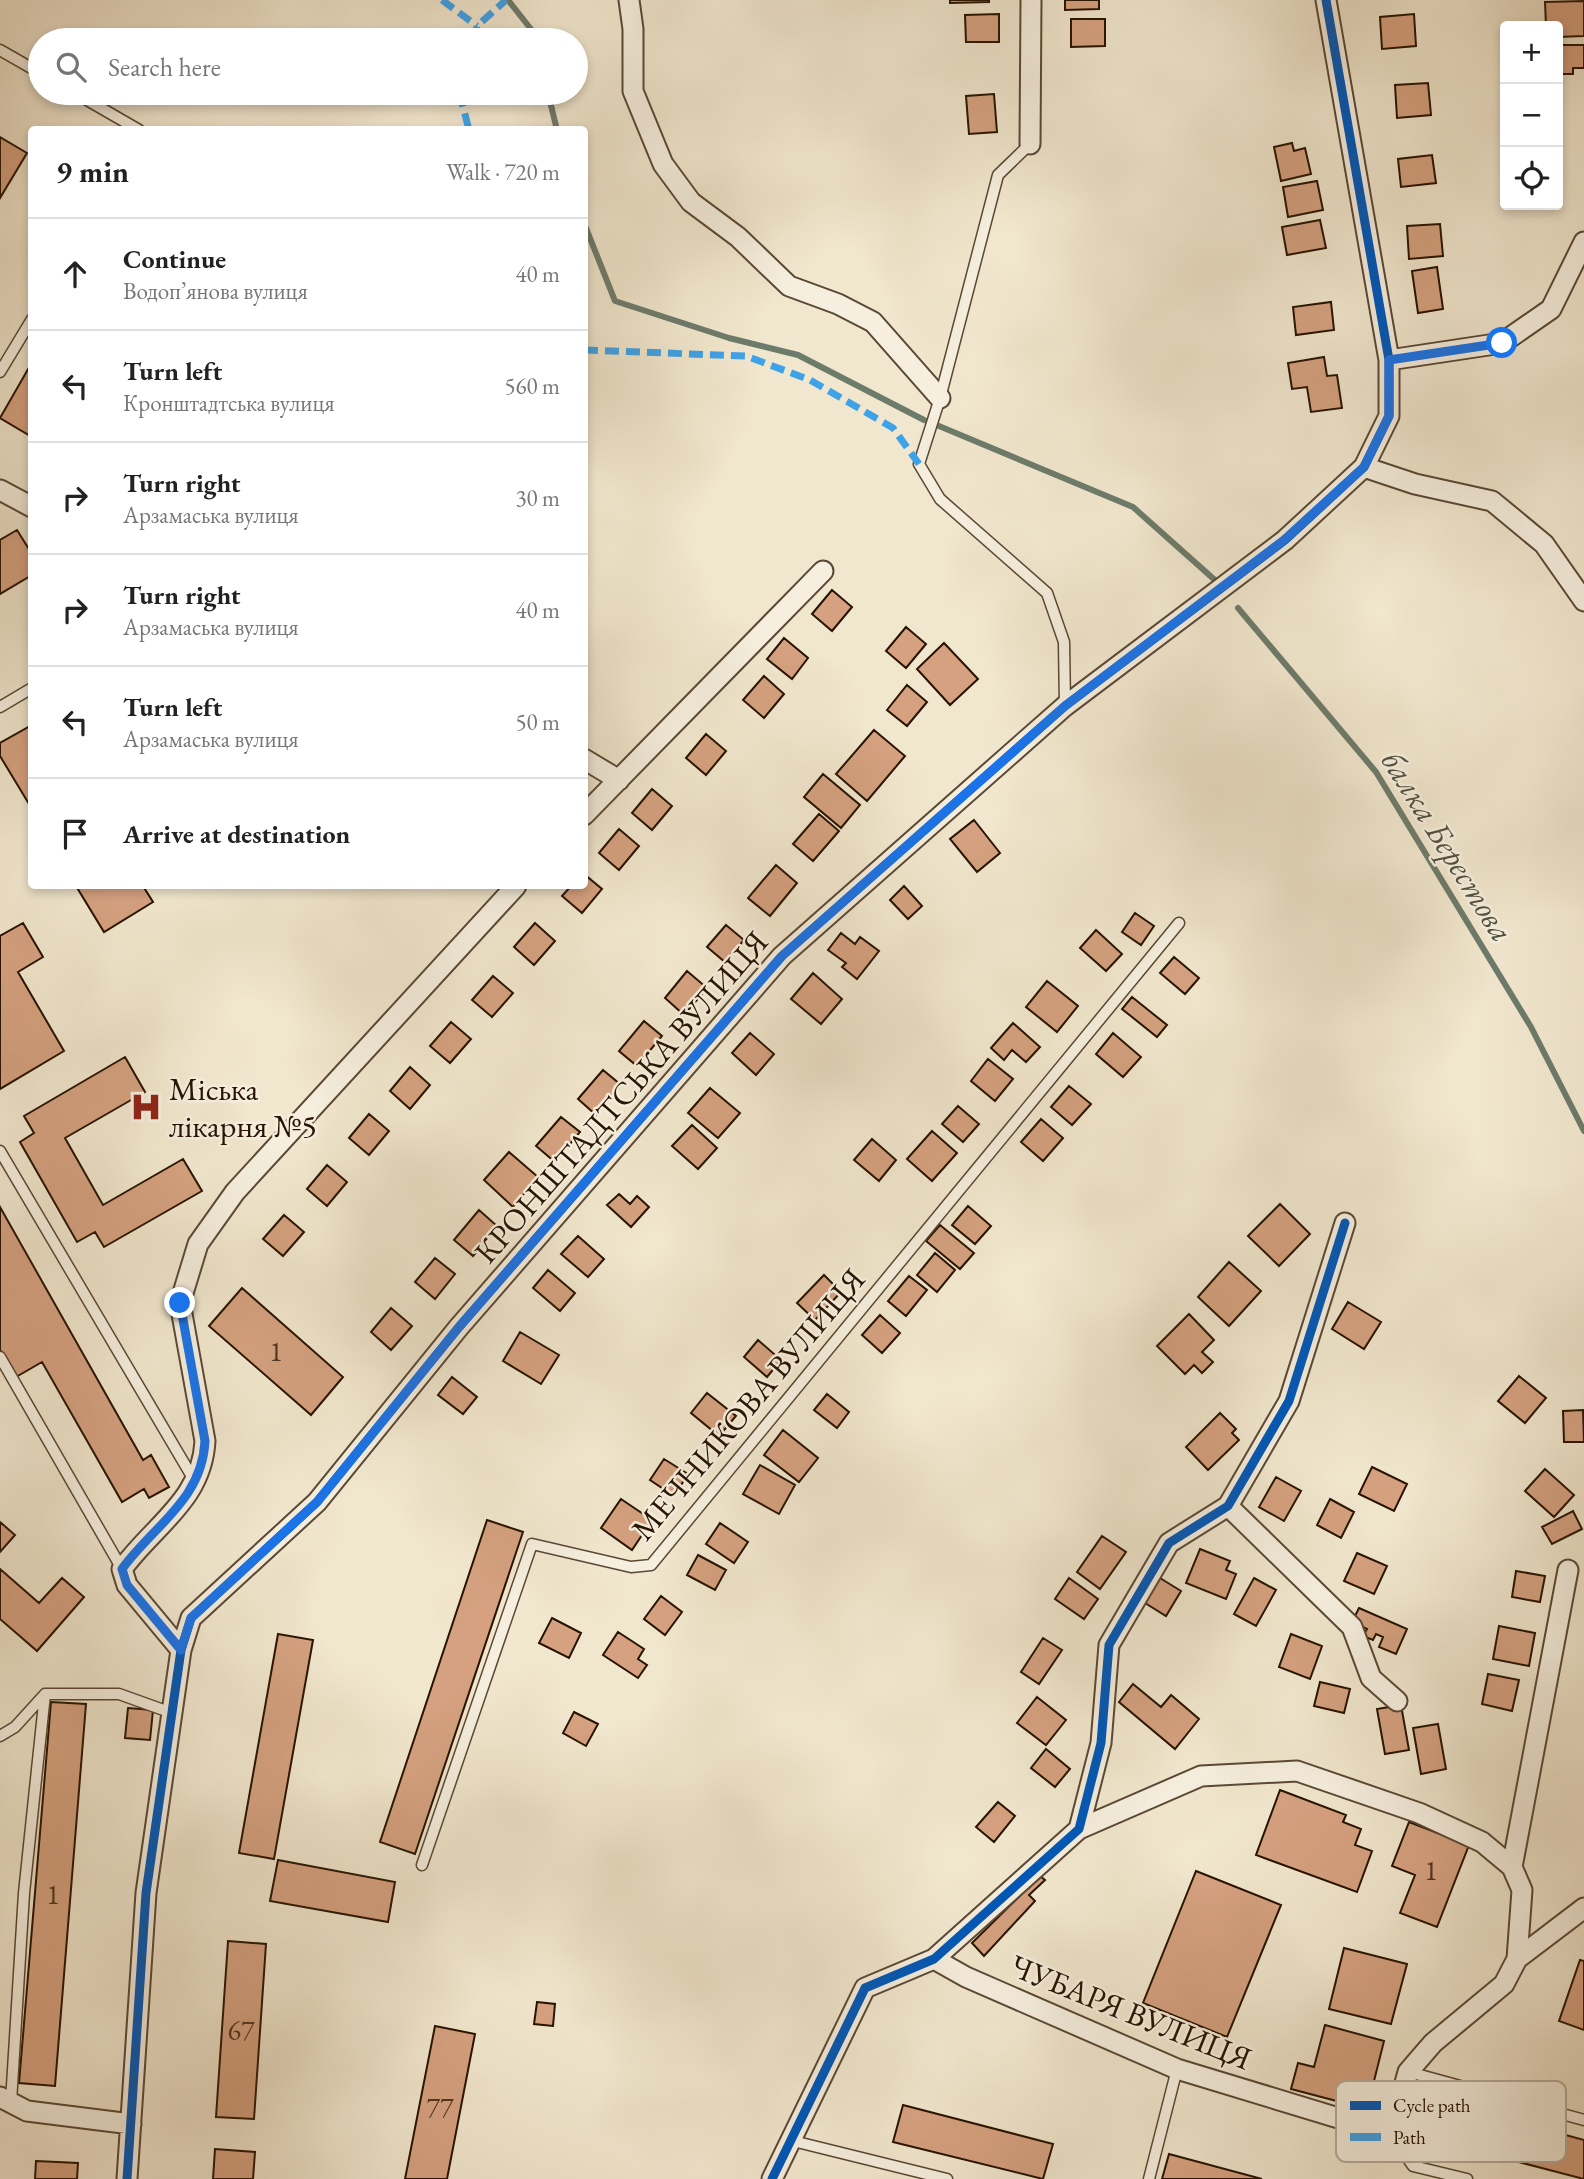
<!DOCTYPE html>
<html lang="en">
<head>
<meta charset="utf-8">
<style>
  :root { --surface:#fff; --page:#f2f2f2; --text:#222; --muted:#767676; --line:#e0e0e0 }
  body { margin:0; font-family:"EB Garamond",serif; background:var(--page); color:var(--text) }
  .controls { position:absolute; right:21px; top:21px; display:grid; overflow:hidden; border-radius:7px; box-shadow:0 4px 10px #0003 }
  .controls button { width:63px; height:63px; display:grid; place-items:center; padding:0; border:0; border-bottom:2px solid var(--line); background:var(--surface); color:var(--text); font:35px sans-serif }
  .stop { position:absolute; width:21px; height:21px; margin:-16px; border:5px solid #1a73e8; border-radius:50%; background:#fff }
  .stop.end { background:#1a73e8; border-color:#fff; box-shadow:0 2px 7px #0008 }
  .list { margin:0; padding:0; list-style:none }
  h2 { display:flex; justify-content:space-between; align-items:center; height:91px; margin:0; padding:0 28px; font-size:30px }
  h2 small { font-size:23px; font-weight:400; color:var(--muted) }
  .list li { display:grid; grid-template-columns:46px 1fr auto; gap:21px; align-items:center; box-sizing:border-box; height:112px; padding:0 28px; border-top:2px solid var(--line) }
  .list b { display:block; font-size:26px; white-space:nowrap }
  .list p { margin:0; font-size:23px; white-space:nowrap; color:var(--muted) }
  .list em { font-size:23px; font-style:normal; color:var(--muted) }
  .icon { flex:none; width:38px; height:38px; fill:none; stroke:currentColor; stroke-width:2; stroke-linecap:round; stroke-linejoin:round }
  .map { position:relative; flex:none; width:1584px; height:2179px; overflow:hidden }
  .search { position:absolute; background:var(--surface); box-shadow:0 4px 10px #0003; left:28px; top:28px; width:560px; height:77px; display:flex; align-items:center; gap:18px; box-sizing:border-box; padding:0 24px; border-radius:38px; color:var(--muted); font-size:26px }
  .panel { position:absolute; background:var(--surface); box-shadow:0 4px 10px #0003; left:28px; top:126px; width:560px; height:763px; border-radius:7px }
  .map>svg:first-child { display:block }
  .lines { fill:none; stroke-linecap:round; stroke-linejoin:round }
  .stream { stroke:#6d7b6b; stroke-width:6 }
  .building { fill:#d5a180; stroke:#271300; stroke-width:2 }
  .service-casing { stroke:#5a4834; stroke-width:13 }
  .minor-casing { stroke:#5a4834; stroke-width:23 }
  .service { stroke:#f6efdf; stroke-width:10 }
  .minor { stroke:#f6efdf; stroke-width:19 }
  .quiet { stroke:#3ea2e9; stroke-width:7; stroke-dasharray:14 7; stroke-linecap:butt }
  .cycleway-casing { stroke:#f6efdf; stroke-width:13 }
  .cycleway { stroke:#0057b8; stroke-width:9 }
  .route { stroke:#1a73e8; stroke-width:9 }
  .labels { text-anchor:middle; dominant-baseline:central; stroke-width:5; stroke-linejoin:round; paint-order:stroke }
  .number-label { font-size:28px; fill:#523620 }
  .poi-label { font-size:32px; fill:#271300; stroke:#f6efdf; text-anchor:start }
  .street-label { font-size:32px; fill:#271300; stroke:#f6efdf }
  .water-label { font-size:33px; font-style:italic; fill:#50503f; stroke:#f6efdf }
  .key { fill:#f6efdf; stroke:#b8ad9c; stroke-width:2 }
  .key-label { font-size:19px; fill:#271300 }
</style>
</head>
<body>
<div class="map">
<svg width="1584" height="2179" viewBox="0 0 1584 2179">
  <rect width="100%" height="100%" fill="#f1e7ce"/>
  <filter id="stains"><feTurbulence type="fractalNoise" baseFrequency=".00286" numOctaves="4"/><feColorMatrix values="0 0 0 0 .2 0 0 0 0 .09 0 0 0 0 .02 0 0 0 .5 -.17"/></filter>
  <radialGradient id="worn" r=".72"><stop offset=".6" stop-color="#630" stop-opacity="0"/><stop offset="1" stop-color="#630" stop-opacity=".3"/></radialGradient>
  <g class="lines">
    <path class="stream" d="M508,0L534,33L535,40
      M548,93L557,130
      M584,223L615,301L729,338L798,355L924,420
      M939,426L1133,507L1216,581
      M1238,608L1376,772L1531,1027L1584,1131"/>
  </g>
  <path class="building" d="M950,0H989V2L950,3Z
    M1065,0H1099V9L1065,10Z
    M1584,1V36L1558,37V26H1546L1545,2Z
    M999,14V42H966L965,15Z
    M1414,14L1416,46L1382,49L1380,17Z
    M1071,19H1105V46L1071,47Z
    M1558,45H1584V68H1573V74H1558Z
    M1428,83L1431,115L1397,118L1395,85Z
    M994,94L997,132L969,134L966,96Z
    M0,137L27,153L0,198Z
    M1292,143L1294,151L1305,148L1311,174L1281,181L1274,147Z
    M1432,155L1436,183L1401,187L1398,159Z
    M1317,181L1323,210L1288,217L1283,187Z
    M1320,220L1326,248L1287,255L1282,227Z
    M1440,224L1443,256L1409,259L1407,226Z
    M1437,267L1443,309L1418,313L1412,271Z
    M1331,302L1334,330L1296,335L1293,307Z
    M1324,357L1327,376L1337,375L1342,408L1311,412L1307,387L1292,389L1288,363Z
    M31,364H32V437L0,418Z
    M17,530L32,554V575L0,594V540Z
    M832,590L852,607L832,631L812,614Z
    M906,627L926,644L906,668L886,651Z
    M784,638L808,658L792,679L767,659Z
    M944,643L978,679L950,705L917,669Z
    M764,676L784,694L764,718L743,700Z
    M907,685L927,702L907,726L887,710Z
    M32,725V809L0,756V743Z
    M874,730L905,756L867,801L836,774Z
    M706,734L726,751L706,775L686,758Z
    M823,774L860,805L841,828L804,797Z
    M652,789L672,806L652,830L632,813Z
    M819,814L839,831L813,861L793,844Z
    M974,820L1000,853L977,872L950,839Z
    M619,829L639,846L619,870L599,853Z
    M776,865L797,883L770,916L748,898Z
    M584,874L602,889L582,913L562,896L571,886H584Z
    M76,886H143L153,902L104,932Z
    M904,886L922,906L908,919L890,900Z
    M1135,913L1154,926L1141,945L1122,932Z
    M23,923L43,957L18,972L64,1051L0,1089V936Z
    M535,923L555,941L534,965L514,947Z
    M726,925L744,940L725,962L707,947Z
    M1096,930L1122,954L1106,971L1080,948Z
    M841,933L855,944L860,937L879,951L857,979L842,967L846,963L828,950Z
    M1174,957L1199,978L1185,994L1160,973Z
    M687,971L707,988L684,1015L665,998Z
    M813,973L842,999L821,1024L791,999Z
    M493,976L513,993L492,1017L472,1000Z
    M1047,981L1078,1006L1057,1032L1026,1007Z
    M1132,997L1167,1025L1157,1037L1122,1009Z
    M644,1021L662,1036L637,1066L619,1051Z
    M451,1022L471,1039L450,1063L430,1046Z
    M1013,1023L1040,1047L1026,1062L1012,1050L1004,1060L991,1048Z
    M750,1033L774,1054L756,1075L732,1053Z
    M1113,1033L1141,1057L1123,1077L1096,1054Z
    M125,1057L145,1092L65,1138L103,1205L183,1159L202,1191L104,1247L95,1232L77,1242L20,1142L34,1133L24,1116Z
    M988,1059L1013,1079L995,1101L971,1081Z
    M410,1067L430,1085L410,1109L390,1091Z
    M603,1070L621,1085L596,1115L578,1099Z
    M1069,1086L1091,1104L1072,1125L1051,1107Z
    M710,1088L740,1113L718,1138L688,1113Z
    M958,1106L979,1124L963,1142L942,1124Z
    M369,1114L389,1131L369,1155L349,1138Z
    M561,1117L580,1132L555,1162L536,1146Z
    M1041,1119L1063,1138L1043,1161L1021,1142Z
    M692,1125L717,1148L698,1169L672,1146Z
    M932,1131L957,1153L932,1181L907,1159Z
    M872,1139L896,1160L879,1181L854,1160Z
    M509,1152L538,1177L513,1207L484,1180Z
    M327,1165L347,1182L327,1206L307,1189Z
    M619,1194L630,1204L637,1196L649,1207L631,1227L607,1205Z
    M1280,1204L1310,1234L1279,1266L1248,1236Z
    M968,1206L991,1226L975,1244L952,1225Z
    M0,1207L143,1460L151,1455L169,1487L149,1498L144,1489L122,1502L42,1362L16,1377L0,1350Z
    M479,1210L497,1226L473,1256L454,1240Z
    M284,1215L304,1232L283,1256L263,1239Z
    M940,1225L974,1253L960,1269L926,1241Z
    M578,1236L604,1259L588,1277L561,1254Z
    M935,1253L955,1270L937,1292L917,1275Z
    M435,1258L455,1274L435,1299L415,1282Z
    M1229,1262L1261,1291L1229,1326L1198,1297Z
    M548,1270L575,1293L560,1311L533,1288Z
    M824,1275L841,1292L815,1320L797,1303Z
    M909,1276L927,1290L906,1316L888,1301Z
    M242,1288L343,1377L311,1415L209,1326Z
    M1348,1302L1381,1322L1364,1349L1332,1329Z
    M391,1308L412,1326L391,1350L371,1332Z
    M1189,1314L1214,1340L1202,1352L1213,1362L1202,1373L1194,1365L1185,1374L1157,1346Z
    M880,1315L900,1333L882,1353L862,1335Z
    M520,1332L559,1355L541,1384L503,1361Z
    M758,1340L781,1360L767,1377L744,1357Z
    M1519,1376L1546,1398L1525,1423L1498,1401Z
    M452,1377L477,1397L463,1414L438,1395Z
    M707,1393L736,1416L719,1436L691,1413Z
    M827,1394L849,1412L837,1428L814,1410Z
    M1583,1410L1584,1442H1564L1563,1411Z
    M1220,1413L1236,1429L1232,1433L1239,1440L1208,1470L1186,1447Z
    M783,1430L818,1458L799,1482L764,1455Z
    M664,1459L688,1474L674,1496L650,1480Z
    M760,1465L795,1485L779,1514L743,1494Z
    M1372,1467L1407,1484L1394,1511L1359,1494Z
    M1545,1469L1574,1495L1554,1517L1525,1491Z
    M1276,1477L1301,1491L1284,1521L1259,1507Z
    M621,1499L652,1520L632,1550L601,1528Z
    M1330,1499L1354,1512L1341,1538L1317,1525Z
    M1573,1511L1582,1529L1552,1544L1542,1527Z
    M487,1520L523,1532L415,1854L380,1842Z
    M0,1522L15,1535L0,1552Z
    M720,1523L748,1542L734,1563L706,1544Z
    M1102,1536L1126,1552L1100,1589L1077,1572Z
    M1200,1549L1230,1561L1226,1570L1236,1574L1226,1599L1186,1583Z
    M1357,1553L1387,1566L1374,1594L1344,1581Z
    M698,1555L726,1570L715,1590L687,1575Z
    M0,1569L39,1603L62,1578L84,1597L37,1651L0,1619Z
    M1516,1571L1545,1576L1540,1602L1512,1597Z
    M1069,1578L1098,1599L1084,1619L1055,1599Z
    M1160,1578L1181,1591L1166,1616L1145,1603Z
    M1254,1578L1276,1590L1256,1626L1234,1614Z
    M661,1596L682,1612L665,1635L644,1619Z
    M1359,1608L1407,1629L1396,1654L1379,1647L1383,1637L1376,1634L1373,1640L1363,1636L1367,1629L1352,1622Z
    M552,1618L581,1633L569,1658L539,1643Z
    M1499,1626L1535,1633L1529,1666L1493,1659Z
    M618,1632L644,1649L638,1659L647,1665L638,1678L603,1655Z
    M278,1634L313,1640L274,1859L239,1853Z
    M1291,1634L1322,1646L1310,1679L1279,1667Z
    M1043,1638L1062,1650L1039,1684L1021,1672Z
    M1488,1674L1519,1680L1512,1711L1482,1704Z
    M1320,1682L1350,1689L1344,1713L1314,1706Z
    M1133,1684L1161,1707L1171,1695L1199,1719L1175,1749L1119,1702Z
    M1037,1697L1066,1720L1046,1745L1017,1723Z
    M51,1702L86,1704L55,2086L19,2083Z
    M1401,1705L1409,1750L1385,1754L1377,1709Z
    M128,1708L153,1710L150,1740L125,1738Z
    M574,1712L598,1724L586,1746L563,1733Z
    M1438,1724L1446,1769L1421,1774L1413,1728Z
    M1046,1749L1070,1769L1055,1787L1031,1768Z
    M1280,1790L1346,1815L1343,1822L1361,1829L1355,1845L1372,1851L1357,1892L1256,1855Z
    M998,1802L1015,1816L994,1842L976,1827Z
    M1409,1822L1469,1845L1437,1927L1400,1913L1415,1875L1392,1866Z
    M278,1860L395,1882L388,1922L270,1901Z
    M1196,1871L1281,1905L1227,2037L1143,2003Z
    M1040,1876L1045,1880L1029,1895L1035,1901L984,1956L972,1943Z
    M228,1941L266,1944L254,2119L216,2117Z
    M1344,1948L1407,1964L1391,2024L1329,2009Z
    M1580,1960L1584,1961V2030L1559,2021Z
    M537,2002L555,2004L553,2026L534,2024Z
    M1325,2025L1384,2041L1367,2109L1291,2089L1298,2063L1314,2067Z
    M435,2026L475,2034L447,2179H405Z
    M903,2105L1053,2144L1043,2179L893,2142Z
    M1457,2105L1584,2140V2179L1446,2143Z
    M215,2149L255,2152L253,2179H213Z
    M1169,2154L1262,2179H1162Z
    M36,2161L78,2163L77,2179H35Z"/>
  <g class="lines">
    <defs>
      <path id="service" d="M0,50L40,73
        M75,93L139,130
        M1030,144L998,175L940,398L919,464L940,499L1047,593L1064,642L1065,706
        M0,372L32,319
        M0,707L32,688
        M0,1151L194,1480
        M0,1357L122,1569
        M0,1736L15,1727L45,1694H119L172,1713
        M422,1865L532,1544L631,1567L651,1565L1179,923
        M1409,2072L1584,2120
        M11,2102L24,1893L45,1694
        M1391,2134L1413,2166L1467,2179
        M789,2140L947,2179
        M1149,2179L1177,2069"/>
      <path id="minor" d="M629,0L633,29V91L663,164L691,202L738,237L789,286L838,304L873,322L940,398
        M1030,144L1031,0
        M1389,360L1502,343L1551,309L1584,242
        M1364,467L1415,484L1492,501L1544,544L1584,601
        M0,490L32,507
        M584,759L619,780
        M584,815L823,571
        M1228,1506L1352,1627L1371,1678L1397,1701
        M181,1650L127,1585L122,1569C154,1525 202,1500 205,1441L180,1303L198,1244L235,1192L516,886
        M1079,1829L1201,1776L1297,1771L1419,1813L1482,1842L1512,1867L1522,1890L1517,1959
        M1512,1867L1568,1570
        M934,1959L966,1977L1177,2069L1391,2134L1408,2072L1420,2058L1433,2043L1504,1984L1517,1959L1584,1908
        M0,2097L27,2111L131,2124
        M127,2179L146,1893L181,1650L191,1618L317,1502L459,1327L782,956L1065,706L1285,540L1364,467L1389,416V360L1326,0
        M772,2179L865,1988L934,1959L1079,1829L1101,1743L1109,1645L1169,1543L1228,1506L1289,1401L1345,1223"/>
    </defs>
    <use href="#service" class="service-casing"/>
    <use href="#minor" class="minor-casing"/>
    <use href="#service" class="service"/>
    <use href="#minor" class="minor"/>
    <path class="quiet" d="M442,0L477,26
      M474,40L477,26L506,0
      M462,93L461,99L469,130
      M584,350L746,356L810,380L893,428L919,464"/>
    <defs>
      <path id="cycleway" d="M127,2179L146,1893L181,1650L191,1618L317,1502L459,1327L782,956L1065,706L1285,540L1364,467L1389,416V360L1326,0
        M772,2179L865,1988L934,1959L1079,1829L1101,1743L1109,1645L1169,1543L1228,1506L1289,1401L1345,1223"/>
    </defs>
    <use href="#cycleway" class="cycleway-casing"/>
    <use href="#cycleway" class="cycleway"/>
  </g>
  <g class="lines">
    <path class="route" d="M180,1303L205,1441C202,1500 154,1525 122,1569L127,1585L181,1650L191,1618L317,1502L459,1327L782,956L1065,706L1284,540L1364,467L1389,416V360L1502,343"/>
  </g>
  <defs>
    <symbol id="hospital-bare" viewBox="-9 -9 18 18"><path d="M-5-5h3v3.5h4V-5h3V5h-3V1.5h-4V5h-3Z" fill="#8f2418" stroke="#f6efdf" stroke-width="2.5" paint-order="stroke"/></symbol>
  </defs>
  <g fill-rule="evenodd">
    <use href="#hospital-bare" x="124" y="1085" width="44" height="44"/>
  </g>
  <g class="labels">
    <g class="number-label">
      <text x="276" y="1351">1</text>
      <text x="1431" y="1870">1</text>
      <text x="53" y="1894">1</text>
      <text x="241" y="2030">67</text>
      <text x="440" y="2107">77</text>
    </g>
    <g class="poi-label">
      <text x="169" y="1089">Міська<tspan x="169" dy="37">лікарня №5</tspan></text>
    </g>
    <g class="street-label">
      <text transform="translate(621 1097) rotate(-49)">КРОНШТАДТСЬКА ВУЛИЦЯ</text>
      <text transform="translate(748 1404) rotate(-50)">МЕЧНИКОВА ВУЛИЦЯ</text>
      <text transform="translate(1131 2012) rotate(22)">ЧУБАРЯ ВУЛИЦЯ</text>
    </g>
    <g class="water-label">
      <text transform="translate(1448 846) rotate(58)">балка Берестова</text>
    </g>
  </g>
  <rect x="1336" y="2081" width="230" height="81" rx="10" class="key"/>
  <rect x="1350" y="2101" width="31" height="9" fill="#0057b8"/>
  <rect x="1350" y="2133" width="31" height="8" fill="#3ea2e9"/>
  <g class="key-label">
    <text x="1393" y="2112">Cycle path</text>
    <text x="1393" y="2144">Path</text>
  </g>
  <rect width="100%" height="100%" filter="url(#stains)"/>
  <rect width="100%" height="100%" fill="url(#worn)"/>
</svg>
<div class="controls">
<button>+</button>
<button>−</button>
<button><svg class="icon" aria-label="locate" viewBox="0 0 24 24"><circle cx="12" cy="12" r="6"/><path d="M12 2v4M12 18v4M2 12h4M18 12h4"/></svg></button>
</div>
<div class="stop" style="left:1502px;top:343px"></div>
<div class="stop end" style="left:180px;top:1303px"></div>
<div class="search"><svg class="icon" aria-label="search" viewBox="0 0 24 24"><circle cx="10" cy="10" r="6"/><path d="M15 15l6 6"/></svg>Search here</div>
<section class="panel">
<h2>9 min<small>Walk · 720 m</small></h2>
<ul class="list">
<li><svg class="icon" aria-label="ahead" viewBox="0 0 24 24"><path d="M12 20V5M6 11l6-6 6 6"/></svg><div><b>Continue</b><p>Водоп’янова вулиця</p></div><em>40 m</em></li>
<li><svg class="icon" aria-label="left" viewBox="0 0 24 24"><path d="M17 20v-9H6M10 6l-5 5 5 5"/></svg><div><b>Turn left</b><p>Кронштадтська вулиця</p></div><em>560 m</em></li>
<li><svg class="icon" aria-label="right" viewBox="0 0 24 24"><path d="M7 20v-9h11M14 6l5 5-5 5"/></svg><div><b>Turn right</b><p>Арзамаська вулиця</p></div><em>30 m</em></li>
<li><svg class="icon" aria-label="right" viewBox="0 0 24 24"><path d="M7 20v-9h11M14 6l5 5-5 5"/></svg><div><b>Turn right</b><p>Арзамаська вулиця</p></div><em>40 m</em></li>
<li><svg class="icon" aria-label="left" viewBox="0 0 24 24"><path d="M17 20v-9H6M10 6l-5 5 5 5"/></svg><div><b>Turn left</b><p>Арзамаська вулиця</p></div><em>50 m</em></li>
<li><svg class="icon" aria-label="arrive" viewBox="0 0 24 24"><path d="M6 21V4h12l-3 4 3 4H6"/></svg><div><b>Arrive at destination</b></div></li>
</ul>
</section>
</div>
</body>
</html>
